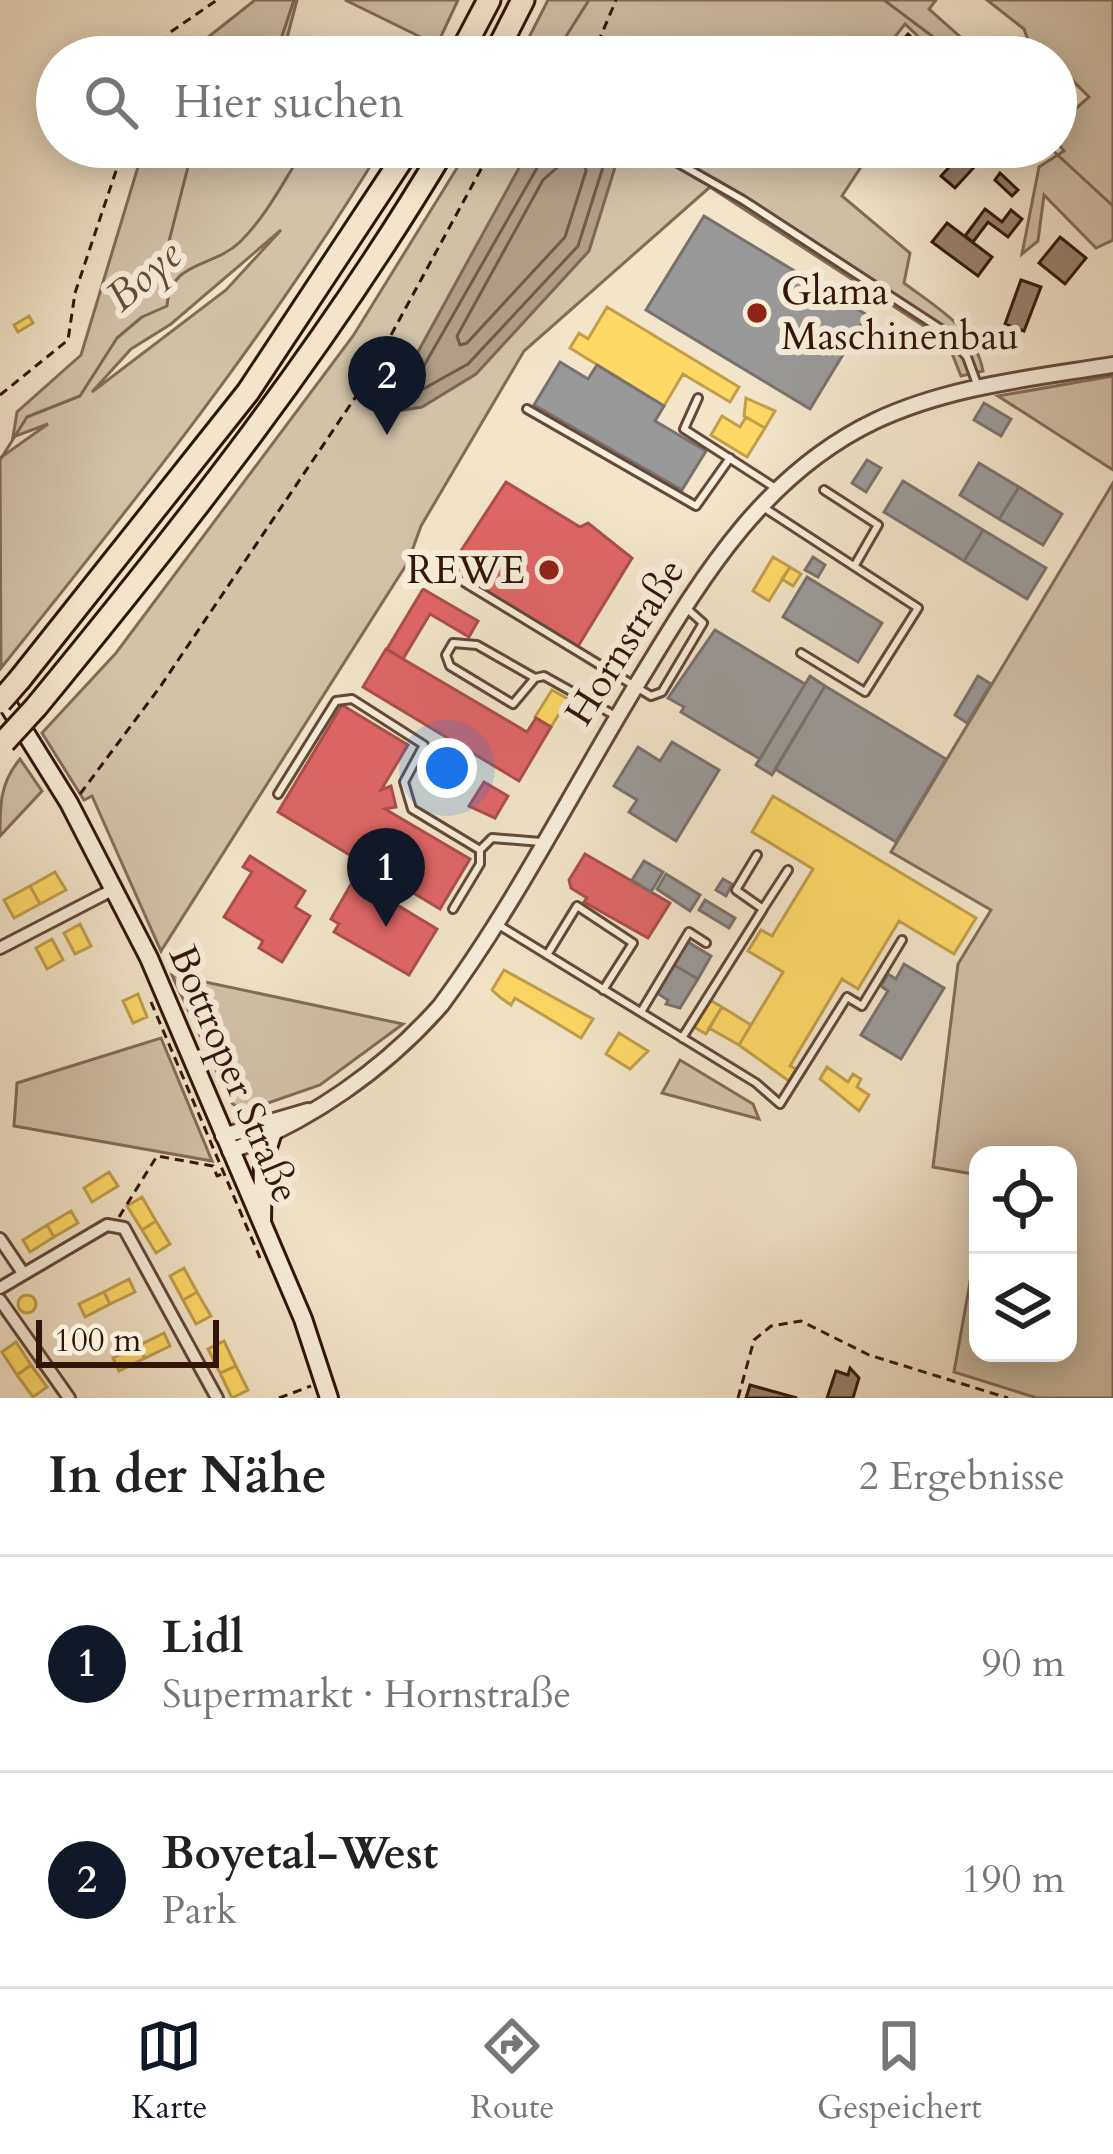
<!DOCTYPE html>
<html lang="de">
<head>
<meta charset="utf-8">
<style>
  :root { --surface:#fff; --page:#f2f2f2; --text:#222; --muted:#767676; --line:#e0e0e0; --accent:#111827 }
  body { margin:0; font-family:Cardo,serif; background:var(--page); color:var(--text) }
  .controls { position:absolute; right:36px; bottom:36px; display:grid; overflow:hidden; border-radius:24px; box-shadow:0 6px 30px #0003 }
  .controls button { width:108px; height:108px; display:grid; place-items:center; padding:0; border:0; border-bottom:3px solid var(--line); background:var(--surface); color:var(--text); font:60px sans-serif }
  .scale { position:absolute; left:36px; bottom:30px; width:183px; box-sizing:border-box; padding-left:12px; border:6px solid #321508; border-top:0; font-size:33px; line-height:42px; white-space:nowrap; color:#321508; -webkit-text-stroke:9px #f7eedc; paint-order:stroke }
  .you { position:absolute; left:447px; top:768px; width:42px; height:42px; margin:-30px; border:9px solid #fff; border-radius:50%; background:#1a73e8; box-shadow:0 0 0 18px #1a73e833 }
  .badge { display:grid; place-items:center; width:78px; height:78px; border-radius:50%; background:var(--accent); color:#fff; font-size:39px; font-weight:700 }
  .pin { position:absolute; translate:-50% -99px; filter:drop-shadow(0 3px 6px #0008) }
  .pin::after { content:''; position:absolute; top:63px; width:42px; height:36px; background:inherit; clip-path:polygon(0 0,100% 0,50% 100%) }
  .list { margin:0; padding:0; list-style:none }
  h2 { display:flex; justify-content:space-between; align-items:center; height:156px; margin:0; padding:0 48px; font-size:51px }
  h2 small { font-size:39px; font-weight:400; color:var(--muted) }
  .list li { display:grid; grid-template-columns:78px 1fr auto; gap:36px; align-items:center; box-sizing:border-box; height:216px; padding:0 48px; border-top:3px solid var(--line) }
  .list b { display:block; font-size:45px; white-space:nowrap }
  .list p { margin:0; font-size:39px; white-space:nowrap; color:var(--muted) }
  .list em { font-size:39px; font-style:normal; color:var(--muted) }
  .icon { flex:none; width:66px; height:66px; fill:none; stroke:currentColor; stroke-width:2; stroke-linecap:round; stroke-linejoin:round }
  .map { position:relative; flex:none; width:1113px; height:1398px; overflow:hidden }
  .search { position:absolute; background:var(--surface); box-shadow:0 6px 30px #0003; left:36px; right:36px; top:36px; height:132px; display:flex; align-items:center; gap:30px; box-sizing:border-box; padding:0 42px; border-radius:66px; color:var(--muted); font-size:45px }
  .sheet { height:588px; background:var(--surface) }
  nav { display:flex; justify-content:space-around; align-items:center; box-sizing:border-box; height:168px; border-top:3px solid var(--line); background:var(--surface); font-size:33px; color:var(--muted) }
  nav a { display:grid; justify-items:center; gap:6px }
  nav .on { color:var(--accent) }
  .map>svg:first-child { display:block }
  .green { fill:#d1c2a8; stroke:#826c58; stroke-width:3; fill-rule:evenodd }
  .water { fill:#b19e87; stroke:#7e6754; stroke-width:3 }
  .homes { fill:#ffd966; stroke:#c29e4a; stroke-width:3 }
  .shops { fill:#e06666; stroke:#ac4e4a; stroke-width:3 }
  .industry { fill:#999; stroke:#7a716e; stroke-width:3 }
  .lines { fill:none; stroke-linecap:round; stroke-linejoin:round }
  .shore { stroke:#725a48; stroke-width:3 }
  .stream { stroke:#7e6754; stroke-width:3 }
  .building { fill:#96816c; stroke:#321508; stroke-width:3 }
  .service-casing { stroke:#624938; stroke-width:12 }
  .minor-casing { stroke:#624938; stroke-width:16 }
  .tertiary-casing { stroke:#624938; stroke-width:20 }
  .secondary-casing { stroke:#321508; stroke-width:22 }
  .motorway-casing { stroke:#321508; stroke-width:27 }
  .path { stroke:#321508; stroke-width:3; stroke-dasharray:9 6; stroke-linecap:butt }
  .service { stroke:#f7eedc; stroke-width:6 }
  .minor { stroke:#f7eedc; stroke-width:10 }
  .tertiary { stroke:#f7eedc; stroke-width:14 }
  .secondary { stroke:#f7eedc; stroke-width:16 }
  .motorway { stroke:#f2e5c9; stroke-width:21 }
  .motorway-bridge-casing { stroke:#321508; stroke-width:27; stroke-linecap:butt }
  .motorway-bridge { stroke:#f2e5c9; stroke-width:21 }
  .poi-dot { fill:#8f2418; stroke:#f7eedc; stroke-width:4.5 }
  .labels { text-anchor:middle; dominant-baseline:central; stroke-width:12; stroke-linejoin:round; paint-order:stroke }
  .poi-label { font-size:39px; fill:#321508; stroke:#f7eedc; text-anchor:start }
  .street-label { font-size:39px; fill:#321508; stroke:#f7eedc }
  .water-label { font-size:42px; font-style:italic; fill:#654c3b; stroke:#f7eedc }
</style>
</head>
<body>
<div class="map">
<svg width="1113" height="1398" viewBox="0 0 1113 1398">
  <rect width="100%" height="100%" fill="#f2e5c9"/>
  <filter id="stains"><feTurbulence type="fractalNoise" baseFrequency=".00167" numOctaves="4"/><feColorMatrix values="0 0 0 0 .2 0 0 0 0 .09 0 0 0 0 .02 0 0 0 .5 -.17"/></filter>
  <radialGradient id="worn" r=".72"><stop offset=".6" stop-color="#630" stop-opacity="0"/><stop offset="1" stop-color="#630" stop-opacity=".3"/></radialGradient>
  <path class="green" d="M255,0H297L282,57H200L207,38Z
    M345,0H458L437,45Z
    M548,0H936L929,9L983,57H940L905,24L879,57H519Z
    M987,0H1113V240L1096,248L1044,195L1038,241L1022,254L1039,167L1064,151L1056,141V126L1089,97L1066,74L1056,80V57H1034L1024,29Z
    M144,147H382C270,332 136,500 1,668L0,458L48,424L13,437L17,412L81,355ZM281,230L226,290L92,392L131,349L171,324Z
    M470,147H874L842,196L910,253L904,283C937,308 975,328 983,371L961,376L947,341L710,187L524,351L421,526L408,562L161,951L92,796L84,800L42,733L116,653L353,336Z
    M1113,376V470L998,396Z
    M1113,483V1398H1037L954,1372L978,1238V1353H1068V1155H978V1175L933,1167L958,964L991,910L891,852Z
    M20,759L42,791L0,836C0,804 0,783 20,759Z
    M172,975L403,1024L320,1085L242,1112L231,1102Z
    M161,1038L212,1161L14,1126L17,1083Z
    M680,1060L753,1104L759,1119L662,1093Z"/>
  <path class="water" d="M550,147H603L617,161L589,251L476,374L422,407L397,411V390L525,157Z"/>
  <path class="homes" d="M607,307L739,387L730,402L683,374L664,406L570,348L579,333L588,339Z
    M29,316L33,323L18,332L14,325Z
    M746,398L775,411L765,428L744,416Z
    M722,416L740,427L746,417L765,428L747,457L711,435Z
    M773,557L790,567L769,601L753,591Z
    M790,567L801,574L793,586L782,579Z
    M552,690L568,699L551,727L535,717Z
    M773,796L976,918L954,954L899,921L858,989L842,979L790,1066L796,1069L789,1081L739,1045L783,972L748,951L761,930L772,936L813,869L752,832Z
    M55,872L66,890L40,904L30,886Z
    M30,886L40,904L14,918L4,900Z
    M80,924L91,946L75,954L64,933Z
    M52,939L63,960L47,969L36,948Z
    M504,970L593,1019L581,1038L515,998L511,1005L501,998L492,990Z
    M138,994L147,1017L133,1023L123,1001Z
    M710,1000L722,1007L706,1034L694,1027Z
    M722,1007L751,1025L739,1045L709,1028Z
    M619,1033L648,1051L630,1069L606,1054Z
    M827,1067L848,1082L853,1074L861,1079L857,1087L869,1095L859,1111L820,1079Z
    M109,1172L118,1186L92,1202L84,1188Z
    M142,1197L156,1221L142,1230L127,1206Z
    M71,1211L78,1223L54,1237L47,1225Z
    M156,1221L170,1244L156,1253L142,1230Z
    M47,1225L54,1237L30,1252L23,1240Z
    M184,1268L197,1292L183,1300L170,1276Z
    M129,1279L135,1292L110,1304L104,1292Z
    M104,1292L110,1304L85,1317L79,1304Z
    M197,1292L211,1316L196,1324L183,1300Z
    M18 1304a9 9 0 1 1 18 0a9 9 0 1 1-18 0Z
    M164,1333L170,1346L145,1358L138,1346Z
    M224,1341L236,1366L220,1373L208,1349Z
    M16,1342L31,1365L17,1375L2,1352Z
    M138,1346L145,1358L119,1371L113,1358Z
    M31,1365L47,1387L33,1397L17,1375Z
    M236,1366L248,1390L232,1398L220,1373Z"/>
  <path class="shops" d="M506,482L580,527L588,523L632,558L577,648L449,569Z
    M423,589L478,621L469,637L430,614L403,659L387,649Z
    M386,649L527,732L536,718L551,727L519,781L363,687Z
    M342,705L408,745L381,790L391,786L396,807L385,809L470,859L440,909L278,812Z
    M432,745L447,755L440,766L425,756Z
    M484,782L508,796L495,818L469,806Z
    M585,854L670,903L648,938L584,902L587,898L571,888L569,880Z
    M250,856L305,891L295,907L310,916L282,962L259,948L263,941L224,917L252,872L243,867Z
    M354,879L437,929L409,975L334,932L339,924L331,919Z"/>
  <path class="industry" d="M704,216L867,315L810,409L646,310Z
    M560,362L588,379L597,365L664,406L655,421L706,451L682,490L534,405Z
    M984,403L1011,419L1001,436L974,420Z
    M867,460L881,468L866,492L852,483Z
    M979,463L1019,487L999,519L960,495Z
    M903,481L983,530L964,561L884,512Z
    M1019,487L1062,514L1043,545L999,519Z
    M983,530L1046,568L1027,599L964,561Z
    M813,557L825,565L818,577L805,570Z
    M807,577L882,623L858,662L783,617Z
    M715,630L805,684L760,759L681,712L684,707L668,698Z
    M810,676L825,686L772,775L756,765Z
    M978,676L991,684L967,723L955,715Z
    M825,686L946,759L896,842L775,769Z
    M672,742L719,770L676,841L629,812L637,800L614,786L638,747L660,761Z
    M644,861L663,872L651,892L632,880Z
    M666,874L700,895L690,911L657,889Z
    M723,879L732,884L726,896L716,890Z
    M705,900L735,918L729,928L699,910Z
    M688,942L711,956L698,979L674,965Z
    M904,964L944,988L901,1059L861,1035L888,991L881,986L888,974L896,979Z
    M674,965L698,979L680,1008L666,1004L668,1000L657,993Z"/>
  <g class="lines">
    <path class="shore" d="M549,147L413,385L416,393L468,364L578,246L603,167L596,147
      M564,147L560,165L543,180L457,336L460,345L467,343L565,237L586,171L581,147"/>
    <path class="stream" d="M884,0L960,57
      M264,57L281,39L294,0
      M539,57L563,41L589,0
      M1049,147L1113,206
      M166,289L164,261L193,147
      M0,460L27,417L80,396L117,338L142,317L167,306C169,261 213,268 240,242C266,216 281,186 300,156L327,155L336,147"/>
  </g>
  <path class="building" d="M908,34L933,57H903L894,49Z
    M963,152L977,164L955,188L941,176Z
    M1000,173L1018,190L1012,196L995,180Z
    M985,209L1002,222L1011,210L1022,219L1008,237L988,222L973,242L965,236Z
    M947,223L992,257L978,276L932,242Z
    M1060,237L1086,258L1065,284L1039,263Z
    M1021,280L1041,287L1024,331L1005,324Z
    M850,1368L859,1378L853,1398H827L836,1371L848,1375Z
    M750,1385L797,1398H746Z"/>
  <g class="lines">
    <defs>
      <path id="service" d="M650,147L743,200L947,333L967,357L977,384
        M698,398L684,429L777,489
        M527,409L696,506L730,458
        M824,490L878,525L855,565
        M763,507L918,608L865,692L801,653
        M444,570L651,696L662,692L703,623L685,607
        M535,678L477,645L453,643L446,655L450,666L513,704L535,678L544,676L614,715
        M278,794L336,701L352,699L424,745L404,782L412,809L480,850
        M764,907L788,870
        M453,909L480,864V850L492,838L541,842
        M497,924L756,1083L780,1104L847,997L862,1006L902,940
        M547,955L577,906L633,943L603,990
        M641,1012L689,932L706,943
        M682,1038L763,909L736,890L757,855"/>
      <path id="minor" d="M0,948L114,889
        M0,1239L23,1273
        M0,1288L107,1225L124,1228L217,1398
        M0,1300L69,1398"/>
      <path id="tertiary" d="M223,1136L308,1111
        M230,1151C309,1122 385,1069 441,1005C518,901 577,781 645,671C705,572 766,473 875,421C949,386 1033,378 1113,365"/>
      <path id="secondary" d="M0,692L69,803L149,958L303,1319L329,1398
        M262,1222L263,1163L272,1135"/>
      <path id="motorway" d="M459,57L489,0
        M494,57L523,0
        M20,679L248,392L410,147
        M36,707C184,527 326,347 445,147"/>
    </defs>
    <use href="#service" class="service-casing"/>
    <use href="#minor" class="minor-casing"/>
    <use href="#tertiary" class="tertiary-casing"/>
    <use href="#secondary" class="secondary-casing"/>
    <use href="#motorway" class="motorway-casing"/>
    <path class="path" d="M155,57L169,33L217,0
      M592,57L616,0
      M0,395L68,340L75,293L124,147
      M80,794L160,687L365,383L493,147
      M151,1002L260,1258
      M119,1217L157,1156L213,1166L217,1176L222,1174
      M279,1398L311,1386
      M738,1398L754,1340L771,1326L801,1321L869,1355L1008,1398"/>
    <use href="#service" class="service"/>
    <use href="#minor" class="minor"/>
    <use href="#tertiary" class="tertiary"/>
    <use href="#secondary" class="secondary"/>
    <use href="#motorway" class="motorway"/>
    <defs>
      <path id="motorway-bridge" d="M0,702L20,679
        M4,742L36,707"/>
    </defs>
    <use href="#motorway-bridge" class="motorway-bridge-casing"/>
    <use href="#motorway-bridge" class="motorway-bridge"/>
  </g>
  <g class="poi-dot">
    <circle cx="757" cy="313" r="12"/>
    <circle cx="549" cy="570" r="12"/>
  </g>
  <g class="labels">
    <g class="poi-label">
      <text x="781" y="291">Glama<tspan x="781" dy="45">Maschinenbau</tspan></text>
      <text x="525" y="570" text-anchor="end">REWE</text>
    </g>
    <g class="street-label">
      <text transform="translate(625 642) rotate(-58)">Hornstraße</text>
      <text transform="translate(234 1074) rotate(67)">Bottroper Straße</text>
    </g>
    <g class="water-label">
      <text transform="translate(144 276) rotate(-41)">Boye</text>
    </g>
  </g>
  <rect width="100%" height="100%" filter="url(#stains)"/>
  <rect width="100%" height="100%" fill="url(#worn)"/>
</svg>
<div class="controls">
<button><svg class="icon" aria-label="locate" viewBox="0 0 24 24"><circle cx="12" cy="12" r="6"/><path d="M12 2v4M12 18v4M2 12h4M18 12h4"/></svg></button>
<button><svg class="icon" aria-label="layers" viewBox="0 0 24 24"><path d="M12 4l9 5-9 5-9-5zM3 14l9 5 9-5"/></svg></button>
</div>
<div class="scale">100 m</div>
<div class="you"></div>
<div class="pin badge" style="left:386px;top:927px">1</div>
<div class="pin badge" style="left:387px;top:435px">2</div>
<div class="search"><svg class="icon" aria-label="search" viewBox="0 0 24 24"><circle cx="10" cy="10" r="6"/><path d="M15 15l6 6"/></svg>Hier suchen</div>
</div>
<section class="sheet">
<h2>In der Nähe<small>2 Ergebnisse</small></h2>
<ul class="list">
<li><span class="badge">1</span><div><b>Lidl</b><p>Supermarkt · Hornstraße</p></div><em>90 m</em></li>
<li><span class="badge">2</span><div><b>Boyetal-West</b><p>Park</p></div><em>190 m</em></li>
</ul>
</section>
<nav>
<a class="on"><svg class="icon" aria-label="map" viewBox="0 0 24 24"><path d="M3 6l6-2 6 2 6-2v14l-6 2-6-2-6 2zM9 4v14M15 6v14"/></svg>Karte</a>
<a><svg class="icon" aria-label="directions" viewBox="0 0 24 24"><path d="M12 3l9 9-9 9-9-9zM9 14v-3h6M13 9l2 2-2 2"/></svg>Route</a>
<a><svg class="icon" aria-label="saved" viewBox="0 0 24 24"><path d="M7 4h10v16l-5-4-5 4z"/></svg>Gespeichert</a>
</nav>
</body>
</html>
